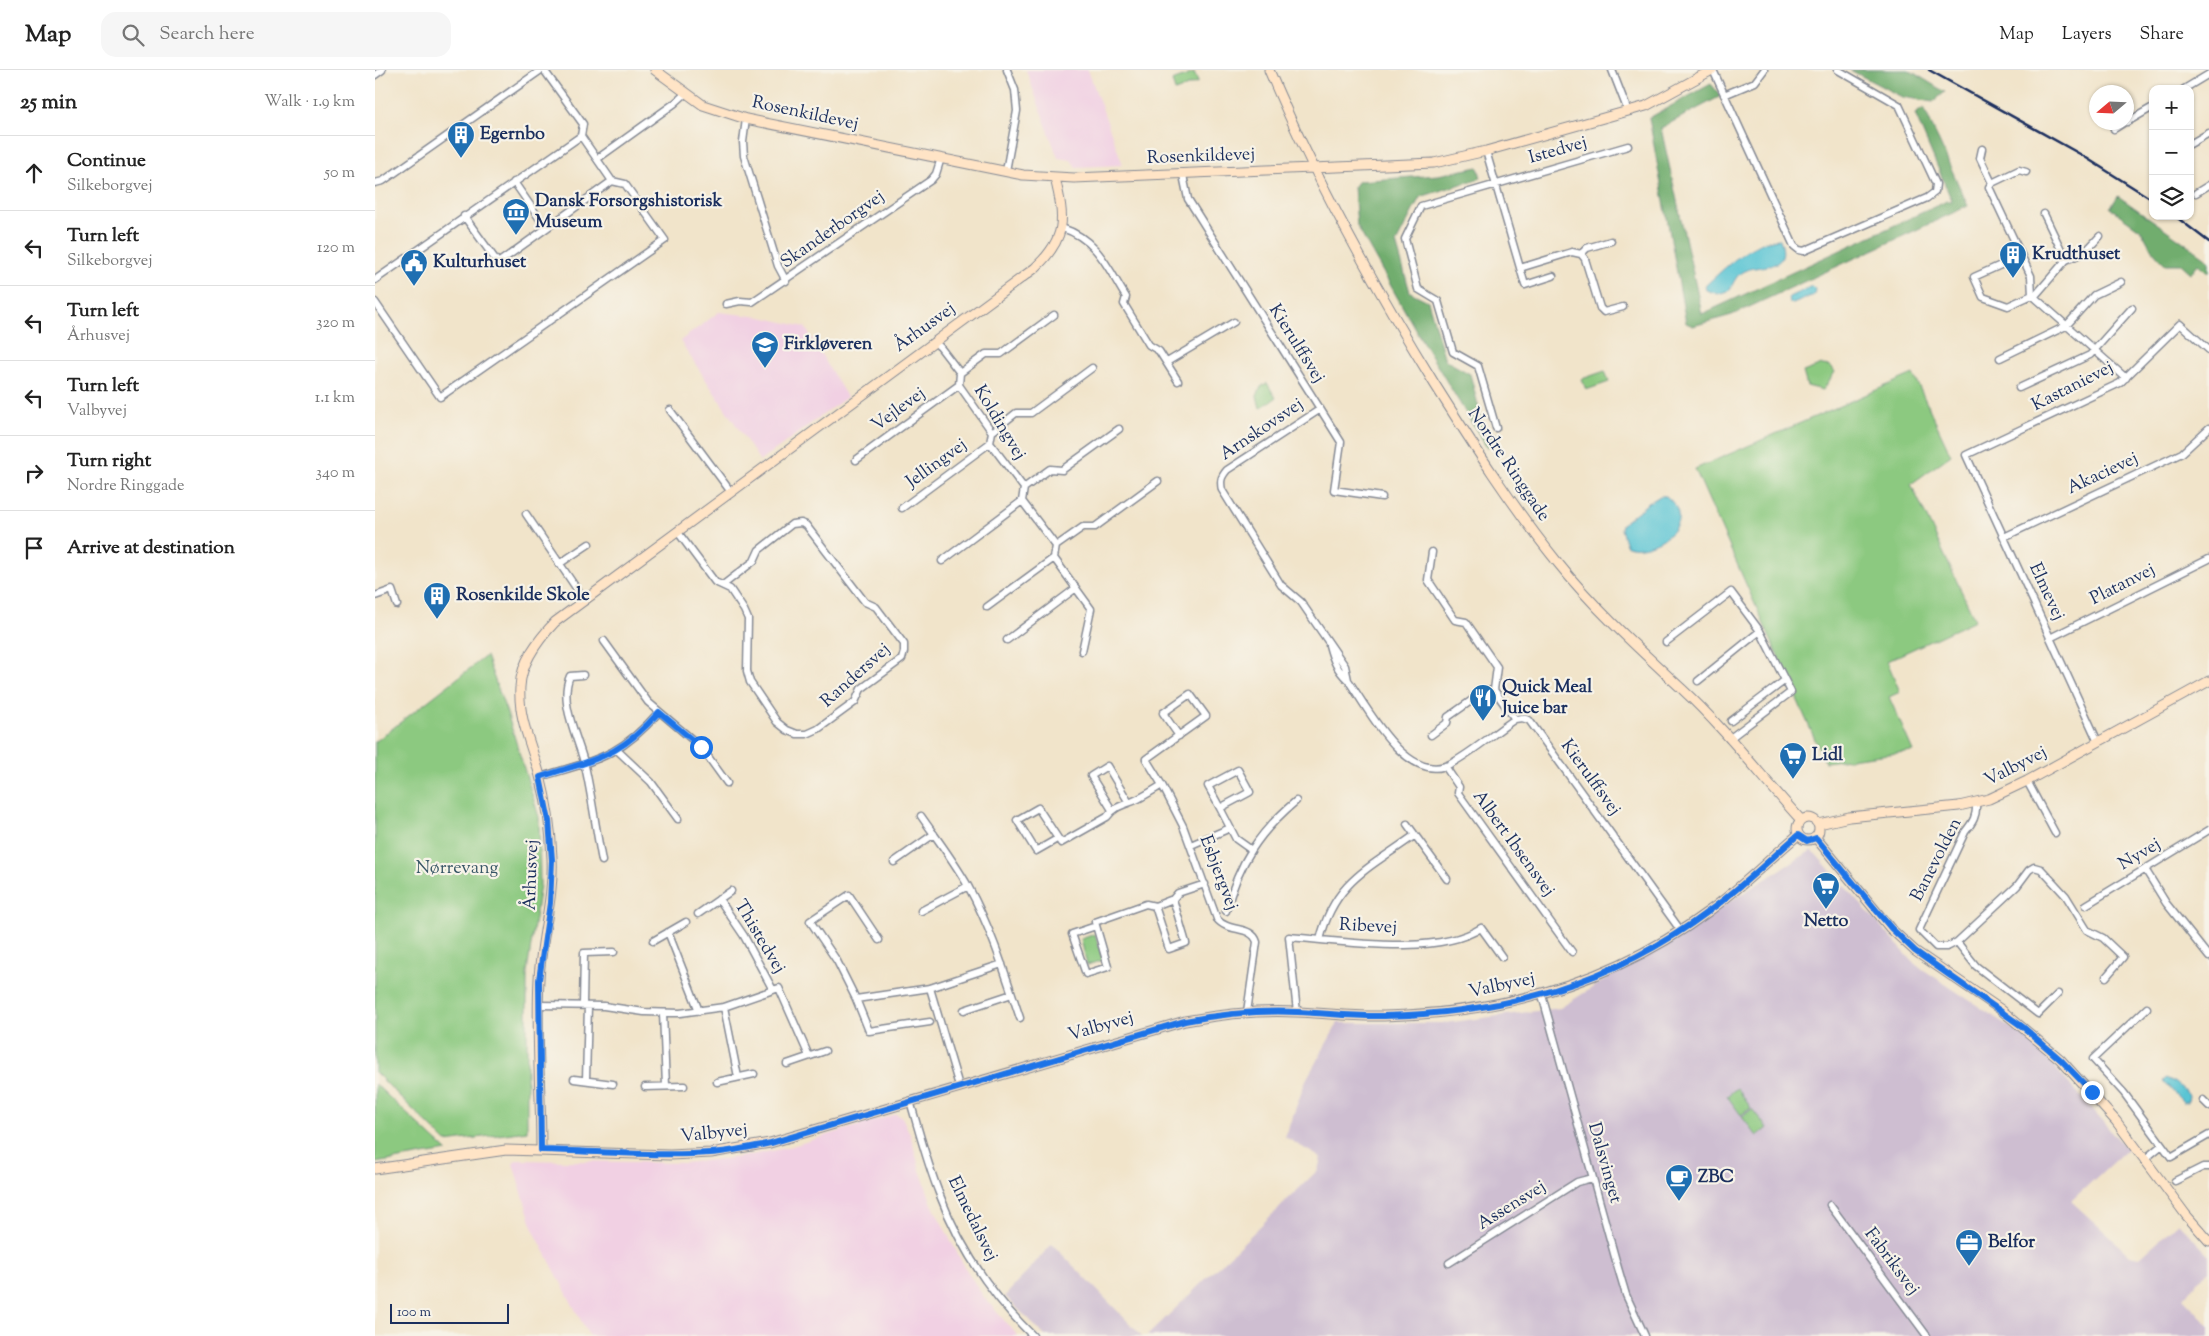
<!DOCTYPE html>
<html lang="en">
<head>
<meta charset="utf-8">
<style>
  :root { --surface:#fff; --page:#f6f6f6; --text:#222; --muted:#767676; --line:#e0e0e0 }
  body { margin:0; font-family:"Sorts Mill Goudy",serif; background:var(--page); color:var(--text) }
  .controls { position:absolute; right:15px; top:15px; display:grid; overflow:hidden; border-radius:10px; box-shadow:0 1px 4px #0004 }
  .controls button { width:45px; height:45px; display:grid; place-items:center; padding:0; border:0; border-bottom:1px solid var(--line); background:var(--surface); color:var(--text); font:25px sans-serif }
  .compass { position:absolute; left:1714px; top:15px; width:45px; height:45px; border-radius:50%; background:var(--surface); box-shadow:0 1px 4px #0004; rotate:251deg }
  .scale { position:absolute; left:15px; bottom:12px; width:119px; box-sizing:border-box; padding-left:5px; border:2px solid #1b2f5e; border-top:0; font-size:14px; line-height:18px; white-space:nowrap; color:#1b2f5e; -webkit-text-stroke:4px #f7f3e8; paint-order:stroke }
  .stop { position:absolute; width:15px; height:15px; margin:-11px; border:4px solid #1a73e8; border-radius:50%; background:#fff }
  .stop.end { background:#1a73e8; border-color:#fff; box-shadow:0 1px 5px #0008 }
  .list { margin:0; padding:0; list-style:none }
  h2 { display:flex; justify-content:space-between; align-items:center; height:65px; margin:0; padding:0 20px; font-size:21px }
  h2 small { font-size:16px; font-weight:400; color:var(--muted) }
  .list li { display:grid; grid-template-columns:32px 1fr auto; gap:15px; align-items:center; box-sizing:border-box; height:75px; padding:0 20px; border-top:1px solid var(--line) }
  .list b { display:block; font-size:19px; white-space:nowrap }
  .list p { margin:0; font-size:16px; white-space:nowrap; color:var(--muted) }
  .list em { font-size:16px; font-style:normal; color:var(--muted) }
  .icon { flex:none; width:28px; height:28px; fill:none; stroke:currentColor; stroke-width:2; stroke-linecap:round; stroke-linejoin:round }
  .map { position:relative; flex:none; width:1834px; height:1266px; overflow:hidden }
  header { display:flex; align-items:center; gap:30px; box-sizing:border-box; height:70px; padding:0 25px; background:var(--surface); border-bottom:1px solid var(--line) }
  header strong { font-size:24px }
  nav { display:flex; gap:28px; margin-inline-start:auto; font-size:18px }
  .search { width:350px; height:45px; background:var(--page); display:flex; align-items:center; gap:12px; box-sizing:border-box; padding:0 18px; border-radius:15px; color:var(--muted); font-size:19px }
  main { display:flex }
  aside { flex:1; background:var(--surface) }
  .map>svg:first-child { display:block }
  .built { fill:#f1d0e3 }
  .industrial { fill:#cebed1 }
  .green { fill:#8cc980; stroke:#547c6f }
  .forest { fill:#71ad6e; stroke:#466e66 }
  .water { fill:#5ac5d4; stroke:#3a7a99 }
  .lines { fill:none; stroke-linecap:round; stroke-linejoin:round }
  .street-casing { stroke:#868a94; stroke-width:9 }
  .secondary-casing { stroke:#868a94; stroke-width:11 }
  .street { stroke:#fff; stroke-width:6 }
  .secondary { stroke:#ffe4c6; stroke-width:9 }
  .rail { stroke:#1b2f5e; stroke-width:2.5 }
  .route { stroke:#1a73e8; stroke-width:6 }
  .labels { text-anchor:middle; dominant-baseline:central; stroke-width:4.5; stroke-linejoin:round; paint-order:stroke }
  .street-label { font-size:18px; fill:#1b2f5e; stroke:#f7f3e8 }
  .poi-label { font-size:18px; font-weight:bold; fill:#1b2f5e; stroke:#f7f3e8; text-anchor:start }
  .park-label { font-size:18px; fill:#375666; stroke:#f7f3e8 }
</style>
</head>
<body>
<header>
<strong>Map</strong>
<div class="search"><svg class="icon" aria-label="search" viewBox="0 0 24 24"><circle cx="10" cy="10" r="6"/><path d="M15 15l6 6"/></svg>Search here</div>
<nav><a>Map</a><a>Layers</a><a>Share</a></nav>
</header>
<main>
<aside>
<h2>25 min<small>Walk · 1.9 km</small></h2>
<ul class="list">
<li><svg class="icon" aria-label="ahead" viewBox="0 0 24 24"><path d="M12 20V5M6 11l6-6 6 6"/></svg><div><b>Continue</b><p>Silkeborgvej</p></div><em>50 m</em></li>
<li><svg class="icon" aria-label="left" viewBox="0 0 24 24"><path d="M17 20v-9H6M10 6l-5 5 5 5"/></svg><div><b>Turn left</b><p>Silkeborgvej</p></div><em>120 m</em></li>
<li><svg class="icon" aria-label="left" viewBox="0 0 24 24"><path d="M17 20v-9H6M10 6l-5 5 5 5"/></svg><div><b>Turn left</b><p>Århusvej</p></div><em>320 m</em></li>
<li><svg class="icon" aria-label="left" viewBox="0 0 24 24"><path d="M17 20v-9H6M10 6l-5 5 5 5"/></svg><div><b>Turn left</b><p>Valbyvej</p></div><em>1.1 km</em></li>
<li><svg class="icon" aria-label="right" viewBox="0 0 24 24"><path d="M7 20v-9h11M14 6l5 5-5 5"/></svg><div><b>Turn right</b><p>Nordre Ringgade</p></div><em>340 m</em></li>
<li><svg class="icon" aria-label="arrive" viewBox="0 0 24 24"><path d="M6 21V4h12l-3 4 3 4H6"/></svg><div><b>Arrive at destination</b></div></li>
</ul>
</aside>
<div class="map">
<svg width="1834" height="1266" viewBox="0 0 1834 1266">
  <rect width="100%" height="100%" fill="#f7f3e8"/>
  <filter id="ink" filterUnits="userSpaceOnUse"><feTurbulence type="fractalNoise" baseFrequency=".02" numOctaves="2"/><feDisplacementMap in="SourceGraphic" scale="10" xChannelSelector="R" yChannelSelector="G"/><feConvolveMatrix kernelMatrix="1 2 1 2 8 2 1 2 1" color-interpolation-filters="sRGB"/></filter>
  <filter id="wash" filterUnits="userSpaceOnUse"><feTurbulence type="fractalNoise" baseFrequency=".0096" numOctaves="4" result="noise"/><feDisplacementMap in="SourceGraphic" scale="20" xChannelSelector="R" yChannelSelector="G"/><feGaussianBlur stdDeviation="1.12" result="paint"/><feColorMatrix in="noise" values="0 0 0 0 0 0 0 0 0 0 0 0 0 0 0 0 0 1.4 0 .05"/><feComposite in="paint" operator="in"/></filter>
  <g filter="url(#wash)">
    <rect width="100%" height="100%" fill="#f1e4ca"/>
    <path class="built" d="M651,0H713L748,95L701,97L696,90L683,88Z
      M344,242L386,247L430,257L472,327L385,391L305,271Z
      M521,1044L527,1047L535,1064L545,1100L557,1134L589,1196L608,1226L643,1266H214L159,1161L138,1094L141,1090L309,1093L366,1087L411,1078Z"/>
    <path class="industrial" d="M1437,780L1540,894L1657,972L1752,1079L1696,1131L1755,1185L1765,1187L1803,1153L1834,1185V1200L1808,1228L1834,1255V1266H772L943,1100L946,1088L910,1067L931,1010L963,953H1070L1185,938Z
      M677,1174L767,1266H670L630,1226Z"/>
    <path class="green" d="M819,3L823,12L800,21L797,11Z
      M1447,295L1456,296L1460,302L1448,320L1432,316L1428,302Z
      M1230,301L1234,312L1211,320L1207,309Z
      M1538,304L1576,385L1536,414L1600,550L1512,591L1525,622L1514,627L1538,681L1450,692L1320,399Z
      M892,313L901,328L885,338L882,326L886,317Z
      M111,586L133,646L164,747L165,815L152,902V1061L71,1072L0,1002V672Z
      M720,864L728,890L712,895L706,869Z
      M0,1014L72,1081L0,1093Z
      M1362,1018L1376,1038L1366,1045L1352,1026Z
      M1377,1039L1392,1058L1382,1066L1367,1047Z"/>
    <path class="forest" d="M1475,0H1534L1570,22L1558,32L1527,27Z
      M1336,14L1346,26L1286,58L1327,244L1572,131H1577L1540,44L1549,38L1593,136L1357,245L1318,256L1311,253L1274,48Z
      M1103,97L1106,108L1045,127L1021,173L1035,222L1053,231L1070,290L1095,304L1111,365L1123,364L1112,378L1043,264L982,156L979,117L984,111L1063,105Z
      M1743,126L1834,190V203L1823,194L1816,203L1806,194H1790L1777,180L1766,160L1735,138Z"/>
    <path class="water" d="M1405,169C1417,202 1388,193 1369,201C1362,204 1358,213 1355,220L1343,224L1331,220L1330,216C1350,198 1377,170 1405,169Z
      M1437,216L1440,219L1439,225L1418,234L1415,233L1414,227Z
      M1285,426H1291C1329,457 1269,486 1251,475L1246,459L1247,454L1272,434Z
      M1791,1008L1801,1013L1814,1025L1813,1032H1808L1788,1011Z"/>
  </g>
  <g filter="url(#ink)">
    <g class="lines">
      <defs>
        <path id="street" d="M169,0L208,54L206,66
          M1237,0L1253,41
          M1338,0L1419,176L1424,180L1429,181L1552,128L1560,122L1561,114L1524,35L1463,0
          M0,5L7,0
          M1809,19L1834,4
          M1349,25L1380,12L1389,0
          M371,49L368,72L369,86L403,196L411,211
          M1752,52L1778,37
          M1739,59L1750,52
          M1815,74L1834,63
          M1607,79L1605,88L1617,113L1614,117L1656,206L1657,225L1751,308
          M1111,81L1150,215L1178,206
          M222,89L300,33L311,23
          M631,101L642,41L640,20L632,0
          M808,105L813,129L966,372L959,420L1007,427
          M139,112L171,158
          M0,113L8,111L166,0
          M1617,113L1644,100L1651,102
          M1821,123L1834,115
          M1669,144L1691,190
          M687,158C722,169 733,198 751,227L749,234L774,275L784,281L803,311
          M1206,184L1212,178L1236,171
          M1646,186L1599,207L1608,227L1633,236L1657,225
          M1145,198L1197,182L1206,184L1210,189L1225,238L1229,242L1248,237
          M0,210L206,66L237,111L123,193L89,146
          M1659,227L1691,190L1710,182L1725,166
          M0,232L65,327L290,170L250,114L237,111
          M351,234L365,231L377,232L556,110L561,104L566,88
          M559,272L565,277L585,303L584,315L617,362L615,373L649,418L647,431L681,476L679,488L716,539L707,581
          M1625,288L1691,256L1719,225L1746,212
          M792,292L859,252
          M585,303L611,284H626L679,245
          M1644,318L1715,285L1757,238
          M295,340L356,422
          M944,340L852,400C846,407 845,411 847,420L906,515L926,532L970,596L973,610
          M1121,358L1103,296L1078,282L1063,231L1043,219L1030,169L1046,136L1253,76
          M617,362L641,343H656L717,298
          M481,390L584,315
          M649,418L675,399L687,400L744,359
          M527,438L615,373
          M151,444L210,531
          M302,461L340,512L355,519L369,540L373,549L372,601L375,612L402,652L412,660L422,664H432L443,659L480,632L486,619L527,589L529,582V574L501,537L490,532L431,455L426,453L417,454L384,480L379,491L348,515
          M1629,467L1807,383L1834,358
          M681,476L708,457H720L783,411
          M1057,482L1053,510L1080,550L1091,552L1122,597L1119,620L1140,649
          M567,491L647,431
          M184,494L214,474
          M0,526L17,520L22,535
          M612,537L679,488
          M1675,568L1834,489
          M632,570L701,518
          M229,571L273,632L326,677L352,713
          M1291,572L1356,522L1385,561L1416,622L1354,669
          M954,575C958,590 962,600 973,610C993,639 1034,718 1077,693C1099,681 1119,663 1140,649L1147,648L1154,650L1306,861
          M208,605L195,606C183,633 204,669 210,696C217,727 221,760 227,791
          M1323,611L1385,561
          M1356,651L1409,611
          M1056,665L1072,653L1073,647L1110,621L1119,620
          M804,666L788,643L815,624L831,646L771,689L787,715L808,756L842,849C853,863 877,855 882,872L872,942
          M1723,672L1591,385L1745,313L1805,254L1834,280
          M242,680L276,712L303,749
          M1070,696L1084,717L1083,723L1197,882
          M165,707C220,690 244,688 284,642
          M1652,711L1680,763
          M1601,733C1602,746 1598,752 1590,762L1544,860L1561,877H1572L1582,872L1642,816L1654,800L1659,797L1666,799L1691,826L1712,860L1728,868L1748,887L1731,907
          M845,738L833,716L863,700L875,722L845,738L861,769L875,779
          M737,740L716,706L732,696L753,731
          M546,746C562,769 579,791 593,816C616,858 630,903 645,948
          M1032,754L1072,809
          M682,769L661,781L642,750L663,738L686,773L732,747C740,735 751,735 763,729C771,725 779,720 787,715
          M816,775L855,758
          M519,792L559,764
          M1770,799L1791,833L1834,887
          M344,829L369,866L398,920
          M1711,835L1834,760
          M780,836L794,879L811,873L798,829
          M546,841L593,816
          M851,841C864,793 883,763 921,731
          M323,844L356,821
          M721,856L697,864L711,904L733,897L720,852L771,834L780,836L798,829L803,823L830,814
          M293,862L324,941
          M504,870L474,825L435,851L462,891L481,929L555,918L584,1016
          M945,870C959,811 995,798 1040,765
          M278,871L311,852
          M1582,872L1601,896L1663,944L1683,924
          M555,918L627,894
          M1167,925L1243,1198L1251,1225L1270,1266
          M481,929L494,961L555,952
          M164,935L229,936L269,942L305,943L349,937L404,918L434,986
          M208,935L209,883L239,882
          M349,937L363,1007
          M1772,938L1718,989L1749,1023L1796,1087L1834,1065
          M589,940L637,924
          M922,942L914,867C967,871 1061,887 1106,858L1127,887
          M288,943L291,1016
          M412,994L450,981
          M199,1009L238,1014
          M211,1010L213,936
          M342,1012L379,1004
          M270,1017L309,1016
          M1828,1030L1834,1036
          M535,1031C544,1061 552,1093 564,1123C584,1176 617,1226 658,1266
          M1770,1089L1787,1075
          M1800,1111L1828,1097H1834
          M1455,1135L1552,1266
          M1074,1193L1202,1112L1217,1108"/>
        <path id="secondary" d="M280,0L328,35L371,49L648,105L699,108L1059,93L1111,81L1271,36L1337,0
          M894,0C940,109 997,212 1059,313C1098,375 1137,436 1183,493C1220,539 1264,579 1307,619C1350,659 1387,707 1426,750
          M1422 759a11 11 0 1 1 22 0a11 11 0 1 1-22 0Z
          M1444,754L1474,747L1584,736L1614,729L1652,711L1834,611
          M1441,768L1515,858L1540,881L1625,939L1685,989L1741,1051L1811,1145L1834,1171
          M166,1080C166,1023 161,965 164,909C166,868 179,829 177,788C176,761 172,732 165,706C157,676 143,649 145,617C146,592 163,570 180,552L660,198C692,168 690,149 680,108
          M0,1099L131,1080L295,1085L336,1083L395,1073L810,951C847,944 884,940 922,942C951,943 980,947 1009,946C1128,943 1238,913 1334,841C1366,818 1393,790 1423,765"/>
      </defs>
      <use href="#street" class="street-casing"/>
      <use href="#secondary" class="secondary-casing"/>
      <use href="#street" class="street"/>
      <use href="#secondary" class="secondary"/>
      <path class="rail" d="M1554,0L1705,84L1778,130
        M1800,146L1834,172"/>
    </g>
  </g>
  <g class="lines" filter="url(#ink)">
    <path class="route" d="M326,677L284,642C244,688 220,689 165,707L174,751L177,790L175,833L164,910L166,1080C222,1081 279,1087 335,1083C355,1082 375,1077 396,1073L810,951C847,944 884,940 922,942C951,943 981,947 1009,946C1129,943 1237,914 1334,841C1366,818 1394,790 1423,765L1432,771L1441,768L1516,858L1540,881L1648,957L1686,990L1717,1022"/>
  </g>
  <defs>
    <symbol id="building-pin" viewBox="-11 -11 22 30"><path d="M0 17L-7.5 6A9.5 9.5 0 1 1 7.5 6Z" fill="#1f6fb2" stroke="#f7f3e8"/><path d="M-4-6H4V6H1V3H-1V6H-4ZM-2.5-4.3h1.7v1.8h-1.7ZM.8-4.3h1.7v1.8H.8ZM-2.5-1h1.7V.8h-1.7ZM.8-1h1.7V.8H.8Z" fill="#fff"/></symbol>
    <symbol id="museum-pin" viewBox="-11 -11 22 30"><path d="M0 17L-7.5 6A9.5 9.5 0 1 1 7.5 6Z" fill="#1f6fb2" stroke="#f7f3e8"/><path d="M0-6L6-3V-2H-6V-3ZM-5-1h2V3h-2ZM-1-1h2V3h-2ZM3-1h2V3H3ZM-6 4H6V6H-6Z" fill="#fff"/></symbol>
    <symbol id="civic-pin" viewBox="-11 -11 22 30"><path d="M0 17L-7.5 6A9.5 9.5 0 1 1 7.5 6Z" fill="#1f6fb2" stroke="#f7f3e8"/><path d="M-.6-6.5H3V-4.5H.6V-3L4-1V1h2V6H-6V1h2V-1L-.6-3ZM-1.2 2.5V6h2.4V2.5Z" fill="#fff"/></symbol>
    <symbol id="school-pin" viewBox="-11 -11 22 30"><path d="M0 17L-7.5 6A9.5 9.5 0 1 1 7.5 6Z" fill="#1f6fb2" stroke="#f7f3e8"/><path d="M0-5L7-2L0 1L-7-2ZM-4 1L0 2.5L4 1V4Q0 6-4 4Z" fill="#fff"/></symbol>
    <symbol id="restaurant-pin" viewBox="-11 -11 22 30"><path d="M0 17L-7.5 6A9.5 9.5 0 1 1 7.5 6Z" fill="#1f6fb2" stroke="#f7f3e8"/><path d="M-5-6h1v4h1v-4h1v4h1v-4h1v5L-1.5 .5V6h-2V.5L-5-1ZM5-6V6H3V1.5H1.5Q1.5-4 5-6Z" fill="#fff"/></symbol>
    <symbol id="supermarket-pin" viewBox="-11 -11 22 30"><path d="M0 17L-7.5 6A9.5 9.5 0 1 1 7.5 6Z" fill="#1f6fb2" stroke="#f7f3e8"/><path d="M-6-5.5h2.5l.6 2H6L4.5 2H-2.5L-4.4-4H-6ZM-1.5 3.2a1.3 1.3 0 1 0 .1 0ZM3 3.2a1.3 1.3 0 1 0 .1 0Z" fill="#fff"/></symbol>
    <symbol id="cafe-pin" viewBox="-11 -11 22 30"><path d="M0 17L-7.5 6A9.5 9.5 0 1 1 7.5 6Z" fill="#1f6fb2" stroke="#f7f3e8"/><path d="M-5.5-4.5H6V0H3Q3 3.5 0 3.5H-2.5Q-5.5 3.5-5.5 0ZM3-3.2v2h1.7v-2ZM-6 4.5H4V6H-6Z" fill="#fff"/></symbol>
    <symbol id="office-pin" viewBox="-11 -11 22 30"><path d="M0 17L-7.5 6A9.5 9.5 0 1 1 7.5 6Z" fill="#1f6fb2" stroke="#f7f3e8"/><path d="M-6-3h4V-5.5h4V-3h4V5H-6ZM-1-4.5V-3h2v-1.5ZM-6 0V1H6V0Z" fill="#fff"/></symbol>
  </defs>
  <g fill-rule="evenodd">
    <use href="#building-pin" x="70" y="49" width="32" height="43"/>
    <use href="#museum-pin" x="125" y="126" width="32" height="43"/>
    <use href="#building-pin" x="1622" y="169" width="32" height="43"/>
    <use href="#civic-pin" x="23" y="177" width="32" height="43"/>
    <use href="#school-pin" x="374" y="259" width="32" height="43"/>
    <use href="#building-pin" x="46" y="510" width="32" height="43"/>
    <use href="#restaurant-pin" x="1092" y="612" width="32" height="43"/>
    <use href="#supermarket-pin" x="1402" y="670" width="32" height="43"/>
    <use href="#supermarket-pin" x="1435" y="800" width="32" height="43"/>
    <use href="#cafe-pin" x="1288" y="1092" width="32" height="43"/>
    <use href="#office-pin" x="1578" y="1157" width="32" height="43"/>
  </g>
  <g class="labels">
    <g class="street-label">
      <text transform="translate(430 44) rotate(12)">Rosenkildevej</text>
      <text transform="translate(1183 81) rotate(-16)">Istedvej</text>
      <text transform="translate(826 87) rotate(-2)">Rosenkildevej</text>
      <text transform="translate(458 160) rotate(-35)">Skanderborgvej</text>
      <text transform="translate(550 258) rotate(-36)">Århusvej</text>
      <text transform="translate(921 274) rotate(58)">Kierulffsvej</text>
      <text transform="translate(1698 317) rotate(-27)">Kastanievej</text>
      <text transform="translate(524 340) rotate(-36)">Vejlevej</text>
      <text transform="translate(624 353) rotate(59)">Koldingvej</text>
      <text transform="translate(887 360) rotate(-34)">Arnskovsvej</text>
      <text transform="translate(562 394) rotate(-36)">Jellingvej</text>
      <text transform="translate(1133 395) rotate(56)">Nordre Ringgade</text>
      <text transform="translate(1728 404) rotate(-25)">Akacievej</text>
      <text transform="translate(1748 515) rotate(-27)">Platanvej</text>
      <text transform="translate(1671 522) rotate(65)">Elmevej</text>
      <text transform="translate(481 606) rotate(-42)">Randersvej</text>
      <text transform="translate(1641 697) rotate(-27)">Valbyvej</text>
      <text transform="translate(1215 708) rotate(54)">Kierulffsvej</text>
      <text transform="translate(1138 774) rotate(54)">Albert Ibsensvej</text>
      <text transform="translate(1765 785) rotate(-31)">Nyvej</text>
      <text transform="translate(1562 790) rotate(-63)">Banevolden</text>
      <text transform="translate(843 803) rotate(69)">Esbjergvej</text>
      <text transform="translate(157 805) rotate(-88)">Århusvej</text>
      <text transform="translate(993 857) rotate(3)">Ribevej</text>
      <text transform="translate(384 867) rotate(59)">Thistedvej</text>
      <text transform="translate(1127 916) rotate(-12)">Valbyvej</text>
      <text transform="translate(726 957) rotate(-16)">Valbyvej</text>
      <text transform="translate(339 1064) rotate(-6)">Valbyvej</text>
      <text transform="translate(1229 1093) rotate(74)">Dalsvinget</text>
      <text transform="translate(1137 1136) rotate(-32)">Assensvej</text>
      <text transform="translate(597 1149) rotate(64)">Elmedalsvej</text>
      <text transform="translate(1516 1192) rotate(53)">Fabriksvej</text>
    </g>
    <g class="poi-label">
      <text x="105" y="65">Egernbo</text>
      <text x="160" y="132">Dansk Forsorgshistorisk<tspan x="160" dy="21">Museum</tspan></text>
      <text x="1657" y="185">Krudthuset</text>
      <text x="58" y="193">Kulturhuset</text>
      <text x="409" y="275">Firkløveren</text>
      <text x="81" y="526">Rosenkilde Skole</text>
      <text x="1127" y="618">Quick Meal<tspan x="1127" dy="21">Juice bar</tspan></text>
      <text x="1437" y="686">Lidl</text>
      <text x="1451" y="852" text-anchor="middle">Netto</text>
      <text x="1323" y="1108">ZBC</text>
      <text x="1613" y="1173">Belfor</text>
    </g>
    <g class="park-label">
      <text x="82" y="799">Nørrevang</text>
    </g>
  </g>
</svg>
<div class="controls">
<button>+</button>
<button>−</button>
<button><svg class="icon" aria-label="layers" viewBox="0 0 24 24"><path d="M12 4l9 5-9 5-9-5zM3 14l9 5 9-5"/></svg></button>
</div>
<svg class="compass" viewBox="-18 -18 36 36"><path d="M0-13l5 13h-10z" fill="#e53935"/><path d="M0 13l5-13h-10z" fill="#767676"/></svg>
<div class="scale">100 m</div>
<div class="stop" style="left:326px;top:677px"></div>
<div class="stop end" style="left:1717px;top:1022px"></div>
</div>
</main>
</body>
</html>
